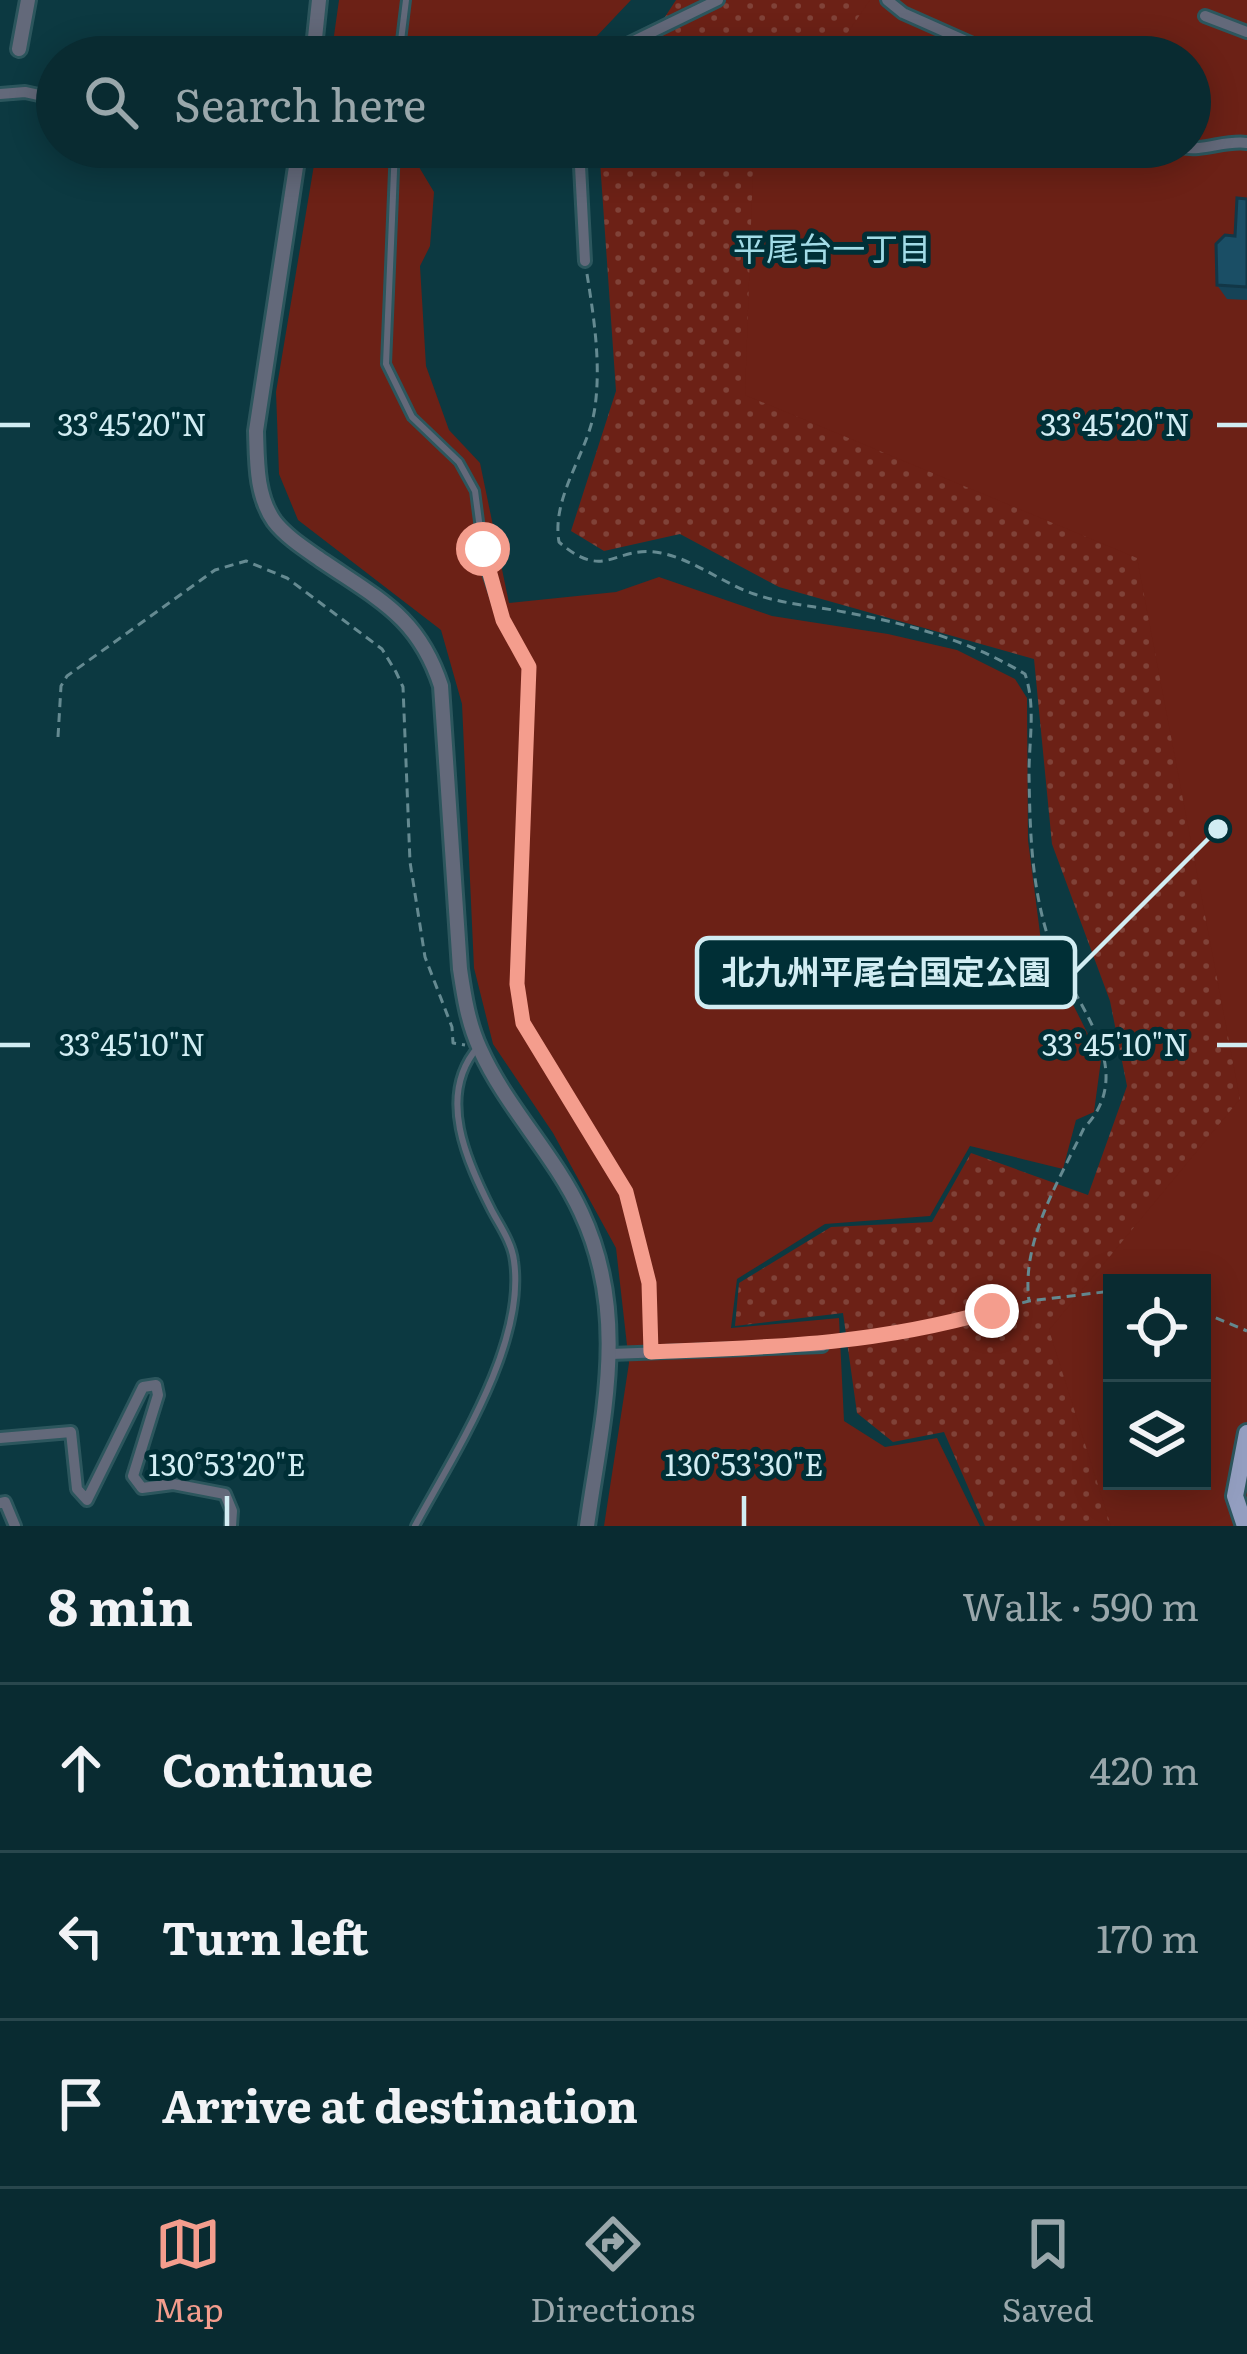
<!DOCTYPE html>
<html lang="en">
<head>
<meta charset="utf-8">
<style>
  :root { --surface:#092b31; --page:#17373d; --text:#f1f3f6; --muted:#99a7ab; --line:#29474d; --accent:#f49d8d }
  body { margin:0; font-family:Literata,"Noto Sans JP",serif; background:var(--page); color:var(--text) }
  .controls { position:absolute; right:36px; bottom:36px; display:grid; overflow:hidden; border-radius:0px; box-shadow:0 6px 30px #0003 }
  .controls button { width:108px; height:108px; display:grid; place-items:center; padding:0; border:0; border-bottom:3px solid var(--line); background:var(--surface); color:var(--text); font:60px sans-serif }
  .stop { position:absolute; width:36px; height:36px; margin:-27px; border:9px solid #f49d8d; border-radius:50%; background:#fff }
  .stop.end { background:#f49d8d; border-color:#fff; box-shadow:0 3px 12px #0008 }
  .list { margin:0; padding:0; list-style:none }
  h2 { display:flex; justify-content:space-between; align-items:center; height:156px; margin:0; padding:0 48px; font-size:51px }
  h2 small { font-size:39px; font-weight:400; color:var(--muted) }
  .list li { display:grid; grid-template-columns:78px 1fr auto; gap:36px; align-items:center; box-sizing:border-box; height:168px; padding:0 48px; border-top:3px solid var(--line) }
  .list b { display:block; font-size:45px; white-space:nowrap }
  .list em { font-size:39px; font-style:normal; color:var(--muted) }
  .icon { flex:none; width:66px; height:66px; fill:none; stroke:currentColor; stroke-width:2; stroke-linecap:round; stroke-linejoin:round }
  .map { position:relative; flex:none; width:1247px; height:1526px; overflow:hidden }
  .search { position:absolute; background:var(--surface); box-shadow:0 6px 30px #0003; left:36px; right:36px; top:36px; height:132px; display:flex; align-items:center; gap:30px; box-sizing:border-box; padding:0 42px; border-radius:66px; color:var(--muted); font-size:45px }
  .sheet { height:660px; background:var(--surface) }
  nav { display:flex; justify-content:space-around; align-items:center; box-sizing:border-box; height:168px; border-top:3px solid var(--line); background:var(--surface); font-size:33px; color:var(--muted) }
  nav a { display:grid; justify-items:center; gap:6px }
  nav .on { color:var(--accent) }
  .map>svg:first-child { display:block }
  .grass { fill:url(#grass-dots); fill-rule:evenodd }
  .park { fill:#6c2116; fill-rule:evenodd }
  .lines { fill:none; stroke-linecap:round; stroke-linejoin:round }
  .service-casing { stroke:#2c565d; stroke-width:12 }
  .minor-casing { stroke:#2c565d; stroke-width:16 }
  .tertiary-casing { stroke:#2c565d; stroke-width:20 }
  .primary-casing { stroke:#2c565d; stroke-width:22 }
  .path { stroke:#658a91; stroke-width:3; stroke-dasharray:9 6; stroke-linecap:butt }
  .service { stroke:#63697a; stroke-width:6 }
  .minor { stroke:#63697a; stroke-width:10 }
  .tertiary { stroke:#63697a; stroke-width:14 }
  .primary { stroke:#939ec0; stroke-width:16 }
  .wall { fill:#164357 }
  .building { fill:#1a4e65; stroke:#123747; stroke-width:3 }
  .route { stroke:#f49d8d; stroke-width:15 }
  .ticks { fill:none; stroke:#d1edf3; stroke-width:4.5 }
  .labels { text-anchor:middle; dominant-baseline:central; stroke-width:10; stroke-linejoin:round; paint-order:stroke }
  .neighbourhood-label { font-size:33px; fill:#a2dce7; stroke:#002f36 }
  .ticks-label { font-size:30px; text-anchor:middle; fill:#d1edf3; stroke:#002f36; stroke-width:10; stroke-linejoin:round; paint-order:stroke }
  .leader { fill:none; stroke:#d1edf3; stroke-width:4.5 }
  .callout-dot { fill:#d1edf3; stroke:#002f36; stroke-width:4.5 }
  .callout { fill:#002f36; stroke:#d1edf3; stroke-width:4.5 }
  .callout-label { font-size:33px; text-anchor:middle; font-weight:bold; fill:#d1edf3 }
</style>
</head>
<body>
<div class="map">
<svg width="1247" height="1526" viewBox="0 0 1247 1526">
  <defs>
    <pattern id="grass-dots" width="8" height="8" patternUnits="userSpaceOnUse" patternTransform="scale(3)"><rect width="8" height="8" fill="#6c2116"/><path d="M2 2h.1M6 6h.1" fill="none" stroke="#804238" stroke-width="1.8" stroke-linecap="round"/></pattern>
  </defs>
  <rect width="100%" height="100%" fill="#0c3941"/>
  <path class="grass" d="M676,0H1247V1526H985L944,1432L893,1442L857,1413L843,1313L735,1326L739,1283L831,1227L932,1222L971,1153L1088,1195L1127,1086L1110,1001L1052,844L1034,659L779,587L680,534L604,551L571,531L616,391L599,147H1190V57H639ZM1112,1283H1202V1481H1112Z"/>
  <path class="park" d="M339,0H631L577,57H331Z
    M870,0H1247V1526H1111L1049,1330L1240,1099L1137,558L745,395L753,168L768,147H1190V57H831ZM1112,1283H1202V1481H1112Z
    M317,147H407L434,192L430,246L420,266L426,366L449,430L480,463L509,603L616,592L659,577L772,616L888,634L957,650L1015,679L1027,698L1028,840L1041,941L1101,1060L1094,1112L1076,1120L1063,1169L970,1146L930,1216L825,1224L737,1279L731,1328L839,1318L844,1421L885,1447L937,1438L980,1526H604L629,1363L616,1248L553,1133L493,1044L474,968L462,704L441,630L298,520L279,474L276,392Z"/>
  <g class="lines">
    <defs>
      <path id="service" d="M399,57L406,0
        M395,147L386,364L412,417L459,462L475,491L485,567L503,620L529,667L517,984L523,1023L626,1192L649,1283L651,1352
        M415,1526C454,1454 526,1345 514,1261C512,1243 500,1226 492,1211C467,1162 436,1095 478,1047"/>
      <path id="minor" d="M887,0L903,13L1002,57
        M1205,16L1247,32
        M601,57L718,0
        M0,94L25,92L57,99
        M579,147L585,261
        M1181,147C1203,152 1224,140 1247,143
        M611,1354L822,1346
        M0,1438L71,1432L77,1489L87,1500L143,1387L156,1385L158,1395L133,1476L142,1488L173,1484L225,1494L232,1511L231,1526
        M0,1503L5,1502L15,1526"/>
      <path id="tertiary" d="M19,49L28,0
        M313,57L319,0
        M299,147L256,431C257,462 256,495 274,521C286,537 307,550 324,562C380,600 419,618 441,686L460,969C464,996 468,1023 480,1049C506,1107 554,1154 581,1212C630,1316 602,1418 587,1526"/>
      <path id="primary" d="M1245,1526L1235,1496L1247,1433"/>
    </defs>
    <use href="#service" class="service-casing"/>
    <use href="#minor" class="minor-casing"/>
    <use href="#tertiary" class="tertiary-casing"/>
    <use href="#primary" class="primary-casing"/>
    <path class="path" d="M587,274C594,318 601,363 595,407C589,452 551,496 559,542C606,583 614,544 661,553C695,560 722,583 754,594C783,604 814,606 844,612C909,624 968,640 1025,674C1036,706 1029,740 1029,774C1030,829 1031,883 1048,937C1067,997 1143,1067 1084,1128C1059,1181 1021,1241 1029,1301
      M58,737L61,686L67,676L215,570L246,561L287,578L382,649L396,672L403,687L410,862L425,957L452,1027L453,1043L465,1045
      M1202,1312L1247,1331
      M832,1344L918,1332L1029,1301L1112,1291"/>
    <use href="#service" class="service"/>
    <use href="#minor" class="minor"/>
    <use href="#tertiary" class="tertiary"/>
    <use href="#primary" class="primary"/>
  </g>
  <path class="wall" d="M1247,199V300L1227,299L1217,285L1235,236Z"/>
  <path class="building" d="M1237,198L1247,199V287L1217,285L1216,244L1225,235L1235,236Z"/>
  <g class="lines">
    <path class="route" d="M483,549L503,620L529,667L517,984L523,1023L626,1192L649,1283L651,1352C774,1347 872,1345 992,1311"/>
  </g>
  <path class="ticks" d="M0,425H30M1217,425H1247M0,1045H30M1217,1045H1247M227,1496V1526M744,1496V1526"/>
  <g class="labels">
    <g class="neighbourhood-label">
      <text x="832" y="246">平尾台一丁目</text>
    </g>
  </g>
  <g class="ticks-label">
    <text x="132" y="436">33°45'20"N</text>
    <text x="1115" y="436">33°45'20"N</text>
    <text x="132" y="1056">33°45'10"N</text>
    <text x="1115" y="1056">33°45'10"N</text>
    <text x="227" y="1476">130°53'20"E</text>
    <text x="744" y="1476">130°53'30"E</text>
  </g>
  <path class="leader" d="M1218 829L1075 972"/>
  <circle class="callout-dot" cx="1218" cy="829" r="12"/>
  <rect class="callout" x="697" y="938" width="378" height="69" rx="12"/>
  <g class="callout-label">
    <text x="886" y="984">北九州平尾台国定公園</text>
  </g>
</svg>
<div class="controls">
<button><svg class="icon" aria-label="locate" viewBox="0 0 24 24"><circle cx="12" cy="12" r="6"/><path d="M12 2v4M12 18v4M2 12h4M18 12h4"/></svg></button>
<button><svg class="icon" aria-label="layers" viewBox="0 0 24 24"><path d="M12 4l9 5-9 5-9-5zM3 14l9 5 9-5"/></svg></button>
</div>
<div class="stop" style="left:483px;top:549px"></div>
<div class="stop end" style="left:992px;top:1311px"></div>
<div class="search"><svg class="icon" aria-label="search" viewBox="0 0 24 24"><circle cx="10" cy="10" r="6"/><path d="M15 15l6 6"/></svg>Search here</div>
</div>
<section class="sheet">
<h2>8 min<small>Walk · 590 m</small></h2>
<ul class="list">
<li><svg class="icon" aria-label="ahead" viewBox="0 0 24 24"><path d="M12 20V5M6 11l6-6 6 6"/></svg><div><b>Continue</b></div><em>420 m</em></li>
<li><svg class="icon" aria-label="left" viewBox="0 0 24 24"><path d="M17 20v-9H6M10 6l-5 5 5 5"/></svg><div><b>Turn left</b></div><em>170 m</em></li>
<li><svg class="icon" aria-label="arrive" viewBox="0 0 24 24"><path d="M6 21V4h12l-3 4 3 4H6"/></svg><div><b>Arrive at destination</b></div></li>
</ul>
</section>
<nav>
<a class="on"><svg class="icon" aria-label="map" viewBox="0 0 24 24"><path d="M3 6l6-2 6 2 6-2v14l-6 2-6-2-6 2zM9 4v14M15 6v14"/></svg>Map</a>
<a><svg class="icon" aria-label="directions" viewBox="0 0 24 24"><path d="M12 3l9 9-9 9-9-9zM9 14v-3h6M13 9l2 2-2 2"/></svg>Directions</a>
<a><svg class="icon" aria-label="saved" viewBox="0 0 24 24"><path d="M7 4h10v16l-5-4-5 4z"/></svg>Saved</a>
</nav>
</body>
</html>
